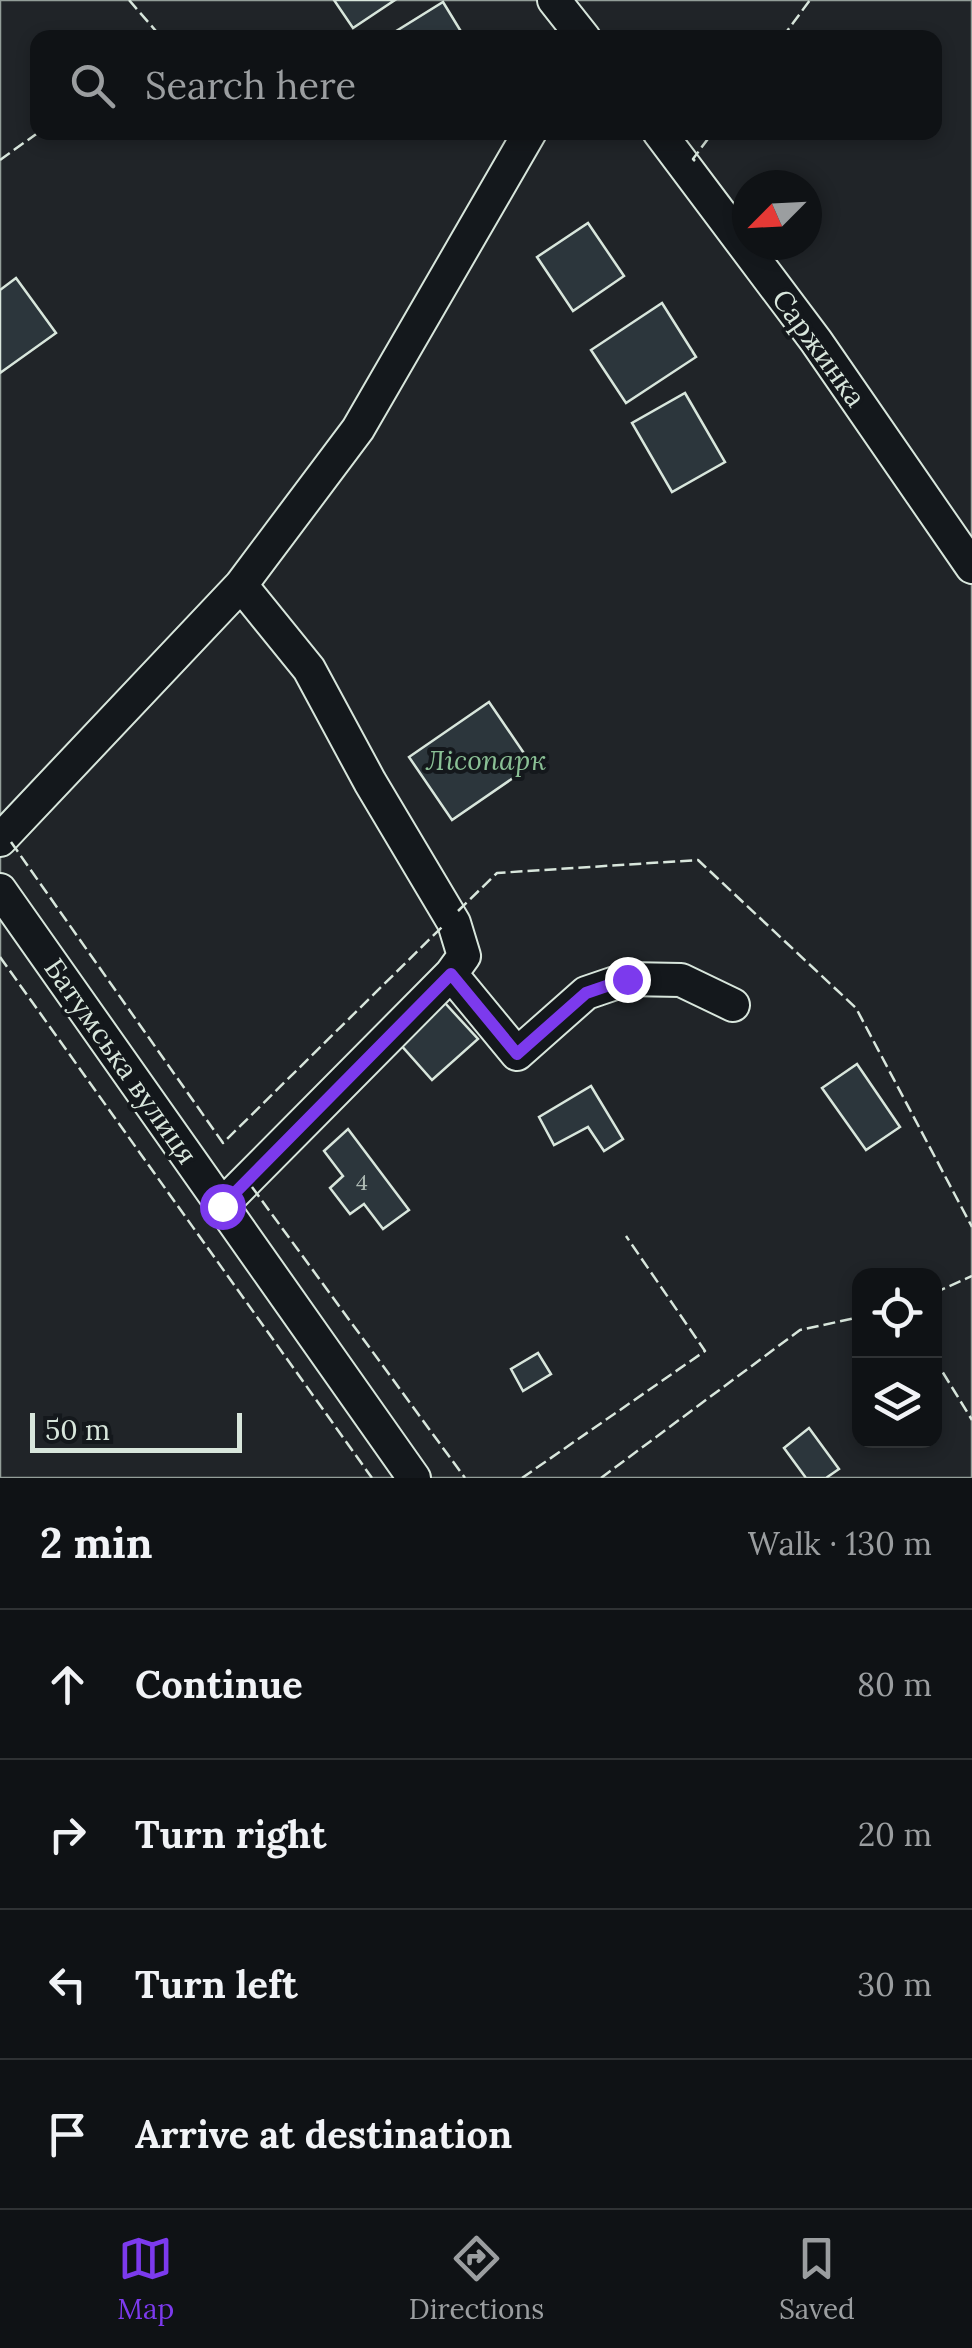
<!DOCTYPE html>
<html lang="en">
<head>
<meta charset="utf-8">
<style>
  :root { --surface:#0f1215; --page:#181b1e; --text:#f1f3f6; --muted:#9b9ea0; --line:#2f3234; --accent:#7c3aed }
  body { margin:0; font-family:Lora,serif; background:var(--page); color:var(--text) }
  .controls { position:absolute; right:30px; bottom:30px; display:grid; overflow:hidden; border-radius:20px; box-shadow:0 5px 15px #0003 }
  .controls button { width:90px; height:90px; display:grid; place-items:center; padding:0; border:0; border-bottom:2px solid var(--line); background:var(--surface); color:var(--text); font:50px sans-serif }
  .compass { position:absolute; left:732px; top:170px; width:90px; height:90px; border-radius:50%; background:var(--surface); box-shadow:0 5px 15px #0003; rotate:246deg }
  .scale { position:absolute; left:30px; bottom:25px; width:212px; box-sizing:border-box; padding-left:10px; border:5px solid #d8e6dc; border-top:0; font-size:28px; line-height:35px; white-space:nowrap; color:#d8e6dc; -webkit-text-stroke:8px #14181c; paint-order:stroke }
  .stop { position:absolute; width:30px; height:30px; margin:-22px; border:8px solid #7c3aed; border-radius:50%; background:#fff }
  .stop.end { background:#7c3aed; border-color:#fff; box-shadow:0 2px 10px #0008 }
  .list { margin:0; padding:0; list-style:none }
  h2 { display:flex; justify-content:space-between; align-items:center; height:130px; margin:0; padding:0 40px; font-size:42px }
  h2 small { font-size:32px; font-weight:400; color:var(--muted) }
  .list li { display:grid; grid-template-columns:65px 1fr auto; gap:30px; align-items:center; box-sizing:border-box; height:150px; padding:0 40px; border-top:2px solid var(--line) }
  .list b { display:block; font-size:38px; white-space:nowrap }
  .list em { font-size:32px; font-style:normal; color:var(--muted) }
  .icon { flex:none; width:55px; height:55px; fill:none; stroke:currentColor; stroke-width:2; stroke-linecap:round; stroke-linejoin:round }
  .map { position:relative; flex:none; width:972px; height:1478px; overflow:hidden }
  .search { position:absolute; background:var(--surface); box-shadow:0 5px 15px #0003; left:30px; right:30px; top:30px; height:110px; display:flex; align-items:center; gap:25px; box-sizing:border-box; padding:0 35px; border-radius:20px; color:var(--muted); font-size:38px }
  .sheet { height:730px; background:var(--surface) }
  nav { display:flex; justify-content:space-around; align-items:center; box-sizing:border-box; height:140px; border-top:2px solid var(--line); background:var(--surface); font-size:28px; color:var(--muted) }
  nav a { display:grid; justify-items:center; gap:5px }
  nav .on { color:var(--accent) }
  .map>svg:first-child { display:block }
  .green { fill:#202428; stroke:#939e99; stroke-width:2.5; fill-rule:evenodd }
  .building { fill:#2c363c; stroke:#d8e6dc; stroke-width:2.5 }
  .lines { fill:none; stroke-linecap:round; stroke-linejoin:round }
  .minor-casing { stroke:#d8e6dc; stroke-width:36 }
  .minor { stroke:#14181c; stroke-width:32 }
  .fence { stroke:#d8e6dc; stroke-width:2.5; stroke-dasharray:12 5; stroke-linecap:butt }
  .route { stroke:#7c3aed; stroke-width:12 }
  .labels { text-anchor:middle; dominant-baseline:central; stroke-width:8; stroke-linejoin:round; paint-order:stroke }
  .number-label { font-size:22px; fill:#adbab4 }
  .street-label { font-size:28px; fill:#d8e6dc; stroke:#14181c }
  .park-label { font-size:28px; font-style:italic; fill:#8ac095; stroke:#14181c }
</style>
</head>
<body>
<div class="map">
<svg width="972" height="1478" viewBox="0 0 972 1478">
  <rect width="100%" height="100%" fill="#14181c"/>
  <path class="green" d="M0,0H972V1478H0ZM38,38H934V132H38ZM747,185H807V245H747ZM860,1276H934V1440H860Z"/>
  <path class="building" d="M334,0H395L353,28Z
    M443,2L465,38H385Z
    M588,223L624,276L573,311L537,257Z
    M16,278L56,333L0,373V290Z
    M662,303L696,357L626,403L591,350Z
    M685,393L725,462L672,492L632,423Z
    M489,702L532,765L452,820L409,757Z
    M445,1003L478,1039L432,1080L400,1044Z
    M857,1064L900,1127L866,1150L822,1088Z
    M591,1086L623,1139L604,1151L588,1127L554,1145L539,1117Z
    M348,1129L409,1210L383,1229L364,1204L350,1214L330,1188L343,1176L324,1151Z
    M538,1353L551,1374L523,1391L511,1369Z
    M809,1428L839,1469L826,1478H806L784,1448Z"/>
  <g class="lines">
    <defs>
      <path id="minor" d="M554,0L584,38
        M659,132L816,341L972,567
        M241,585L309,669L370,782L454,923L464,956L451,974
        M0,840L241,585L358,429L530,132
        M0,890L414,1478
        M222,1205L451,974L517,1054L586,993L627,979L681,980L733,1005"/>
    </defs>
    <use href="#minor" class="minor-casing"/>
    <use href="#minor" class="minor"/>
    <path class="fence" d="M129,0L162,38
      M782,38L810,0
      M0,160L39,132
      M695,161L693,159L713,132
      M11,842L223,1143L444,925
      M458,911L497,873L698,860L856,1008L972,1227
      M0,957L372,1478
      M252,1187L465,1478
      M934,1293L972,1276
      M934,1358L972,1420
      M522,1478L705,1351L626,1236
      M601,1478L800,1330L860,1317"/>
  </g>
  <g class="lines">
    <path class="route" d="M222,1206L451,974L517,1054L586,993L627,979"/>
  </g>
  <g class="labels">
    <g class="number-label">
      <text x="362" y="1182">4</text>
    </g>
    <g class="street-label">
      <text transform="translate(819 348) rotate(54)">Саржинка</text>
      <text transform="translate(121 1061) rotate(55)">Батумська вулиця</text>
    </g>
    <g class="park-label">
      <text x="486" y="760">Лісопарк</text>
    </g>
  </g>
</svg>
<div class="controls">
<button><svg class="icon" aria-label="locate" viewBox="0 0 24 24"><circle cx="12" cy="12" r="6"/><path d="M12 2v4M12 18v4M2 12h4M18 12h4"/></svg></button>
<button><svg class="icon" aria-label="layers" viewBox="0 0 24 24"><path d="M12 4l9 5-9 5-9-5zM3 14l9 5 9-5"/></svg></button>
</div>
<svg class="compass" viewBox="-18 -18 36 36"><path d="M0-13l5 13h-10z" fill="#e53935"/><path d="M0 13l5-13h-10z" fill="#9b9ea0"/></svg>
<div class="scale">50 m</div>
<div class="stop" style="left:222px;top:1206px"></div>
<div class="stop end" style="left:627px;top:979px"></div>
<div class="search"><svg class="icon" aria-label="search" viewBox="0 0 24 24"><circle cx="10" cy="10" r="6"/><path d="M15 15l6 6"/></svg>Search here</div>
</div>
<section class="sheet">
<h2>2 min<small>Walk · 130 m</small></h2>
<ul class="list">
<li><svg class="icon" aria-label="ahead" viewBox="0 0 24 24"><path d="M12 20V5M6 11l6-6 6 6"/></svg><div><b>Continue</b></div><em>80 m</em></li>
<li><svg class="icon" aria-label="right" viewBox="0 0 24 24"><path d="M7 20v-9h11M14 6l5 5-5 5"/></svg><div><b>Turn right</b></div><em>20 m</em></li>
<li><svg class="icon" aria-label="left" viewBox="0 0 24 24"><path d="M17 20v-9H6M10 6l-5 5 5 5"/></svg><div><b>Turn left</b></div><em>30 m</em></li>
<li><svg class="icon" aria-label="arrive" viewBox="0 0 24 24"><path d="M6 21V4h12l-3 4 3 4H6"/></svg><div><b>Arrive at destination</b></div></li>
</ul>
</section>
<nav>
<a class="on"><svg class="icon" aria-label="map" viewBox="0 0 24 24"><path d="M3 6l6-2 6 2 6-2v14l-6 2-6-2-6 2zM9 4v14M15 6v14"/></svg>Map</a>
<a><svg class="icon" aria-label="directions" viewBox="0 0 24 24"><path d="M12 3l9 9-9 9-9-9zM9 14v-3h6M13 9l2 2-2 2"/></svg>Directions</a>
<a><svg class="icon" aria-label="saved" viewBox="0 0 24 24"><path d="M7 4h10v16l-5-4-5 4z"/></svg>Saved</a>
</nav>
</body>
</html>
